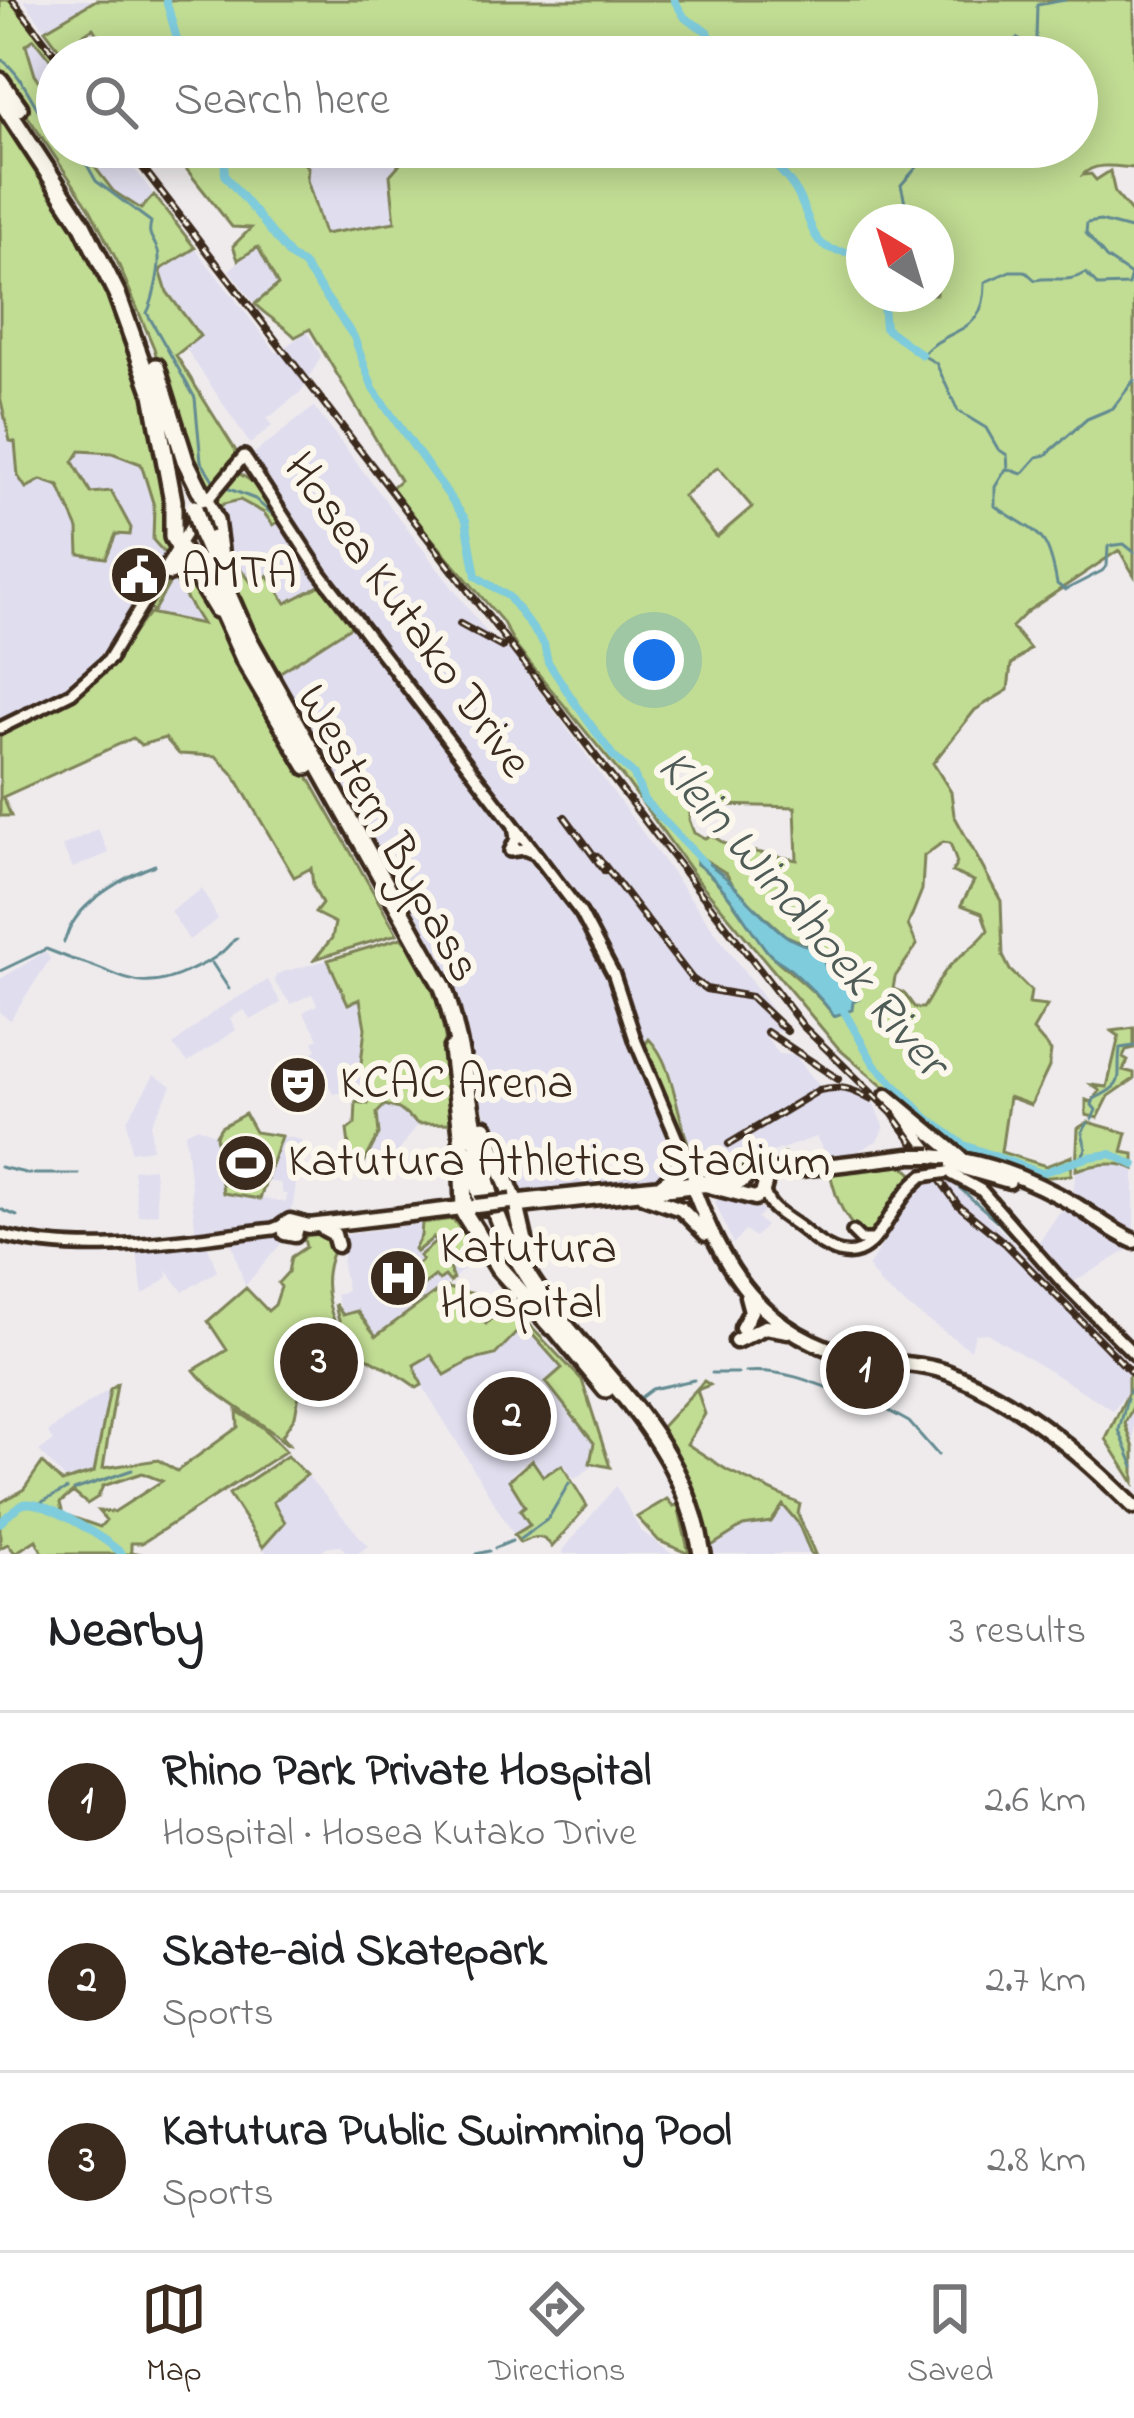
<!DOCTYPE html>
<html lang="en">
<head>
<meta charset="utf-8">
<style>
  :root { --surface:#fff; --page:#f2f2f2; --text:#202124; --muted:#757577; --line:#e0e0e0; --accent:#3b2a1e }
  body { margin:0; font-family:"Indie Flower",sans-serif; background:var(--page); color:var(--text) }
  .compass { position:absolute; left:846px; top:204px; width:108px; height:108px; border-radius:50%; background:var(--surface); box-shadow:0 6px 30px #0003; rotate:322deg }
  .you { position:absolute; left:654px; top:660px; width:42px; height:42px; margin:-30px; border:9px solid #fff; border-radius:50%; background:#1a73e8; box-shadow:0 0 0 18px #1a73e833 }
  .badge { display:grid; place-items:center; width:78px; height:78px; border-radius:50%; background:var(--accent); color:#fff; font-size:39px; font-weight:700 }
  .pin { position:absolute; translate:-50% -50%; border:6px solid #fff; box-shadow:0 3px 12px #0006 }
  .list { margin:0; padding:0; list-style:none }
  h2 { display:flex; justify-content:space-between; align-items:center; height:156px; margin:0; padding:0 48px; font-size:51px }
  h2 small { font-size:39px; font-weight:400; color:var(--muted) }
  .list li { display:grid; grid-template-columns:78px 1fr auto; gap:36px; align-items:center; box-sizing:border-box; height:180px; padding:0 48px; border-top:3px solid var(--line) }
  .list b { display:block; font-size:45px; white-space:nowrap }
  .list p { margin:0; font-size:39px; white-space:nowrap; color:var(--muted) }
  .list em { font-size:39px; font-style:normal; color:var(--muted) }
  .icon { flex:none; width:66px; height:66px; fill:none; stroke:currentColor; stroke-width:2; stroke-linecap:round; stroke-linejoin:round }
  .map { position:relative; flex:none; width:1134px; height:1554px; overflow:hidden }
  .search { position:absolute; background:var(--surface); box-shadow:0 6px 30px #0003; left:36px; right:36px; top:36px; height:132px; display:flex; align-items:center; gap:30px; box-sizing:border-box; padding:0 42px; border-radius:66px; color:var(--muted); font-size:45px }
  .sheet { height:696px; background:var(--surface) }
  nav { display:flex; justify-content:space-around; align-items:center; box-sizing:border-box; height:168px; border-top:3px solid var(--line); background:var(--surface); font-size:33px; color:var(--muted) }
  nav a { display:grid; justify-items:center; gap:6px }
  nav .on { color:var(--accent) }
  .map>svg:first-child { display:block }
  .built { fill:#e0ddee; fill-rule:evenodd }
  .green { fill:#c1dc93; stroke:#7e8358; stroke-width:3; fill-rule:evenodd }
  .water { fill:#7fccdd; stroke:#648b91; stroke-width:3 }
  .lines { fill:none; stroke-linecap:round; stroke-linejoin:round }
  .stream { stroke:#648b91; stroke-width:3 }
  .river { stroke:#7fccdd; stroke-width:8 }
  .secondary-casing { stroke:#3b2a1e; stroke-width:18 }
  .primary-casing { stroke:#3b2a1e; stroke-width:21 }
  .highway-casing { stroke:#3b2a1e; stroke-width:24 }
  .secondary { stroke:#fbf7ec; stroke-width:9 }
  .primary { stroke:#fbf7ec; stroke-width:12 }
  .highway { stroke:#fbf7ec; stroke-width:15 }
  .rail-casing { stroke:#3b2a1e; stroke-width:8 }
  .rail { stroke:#fbf7ec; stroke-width:3; stroke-dasharray:9; stroke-linecap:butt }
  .secondary-bridge-casing { stroke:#3b2a1e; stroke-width:18; stroke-linecap:butt }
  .primary-bridge-casing { stroke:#3b2a1e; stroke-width:21; stroke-linecap:butt }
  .highway-bridge-casing { stroke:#3b2a1e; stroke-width:24; stroke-linecap:butt }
  .secondary-bridge { stroke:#fbf7ec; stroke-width:9 }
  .primary-bridge { stroke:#fbf7ec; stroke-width:12 }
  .highway-bridge { stroke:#fbf7ec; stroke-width:15 }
  .labels { text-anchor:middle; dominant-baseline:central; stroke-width:12; stroke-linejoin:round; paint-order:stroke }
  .poi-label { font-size:48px; fill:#3b2a1e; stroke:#fbf7ec; text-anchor:start }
  .street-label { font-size:48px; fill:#3b2a1e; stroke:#fbf7ec }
  .water-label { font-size:51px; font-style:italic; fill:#4f5b57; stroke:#fbf7ec }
</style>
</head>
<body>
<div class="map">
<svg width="1134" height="1554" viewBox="0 0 1134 1554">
  <rect width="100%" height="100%" fill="#efebed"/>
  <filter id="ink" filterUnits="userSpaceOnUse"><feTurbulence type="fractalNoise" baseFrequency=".00833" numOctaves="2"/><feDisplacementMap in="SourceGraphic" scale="24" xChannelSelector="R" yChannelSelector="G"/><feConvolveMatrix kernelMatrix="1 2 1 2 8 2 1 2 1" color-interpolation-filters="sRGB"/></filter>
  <g filter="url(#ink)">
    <path class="built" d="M24,0H96L45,30Z
      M34,38L57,68V105L35,75L25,45Z
      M89,147H118L154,195L141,210L109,187L91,162L97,157Z
      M285,147H397L405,158L390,175L395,223L323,234L307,180L308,167Z
      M258,246L278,285L255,304L229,270Z
      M195,248L277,353L307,331L321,356L303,390L267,419L272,426L250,444L185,347L200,336L167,292L160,269Z
      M0,396L10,440L15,441L41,480L59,486L78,528L79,554L91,493L73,463L79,451L112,453L141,464L154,506L153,540L168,557L105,659L66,693L0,725Z
      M314,407L488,634L512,653L785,1028L782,1031L762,1032L779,1054L795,1055L824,1092L852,1090L873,1102L884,1128L877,1141L847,1157L827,1156L816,1137L724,1169L696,1158L686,1134L671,1139L678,1161L668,1180L516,1195L489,1129L452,997L271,678L354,624L286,604L254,586L229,554L219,508L223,504L240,500L264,513L273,525L287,516L248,458Z
      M173,576L204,624L152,614Z
      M98,829L109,853L73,868L62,846Z
      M202,889L218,919L189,940L170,911Z
      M45,952L50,959L10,1020L0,1013V979Z
      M328,960L348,1003L360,998L363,1009L360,1072L374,1074L364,1089L333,1094L313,1052L317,1050L313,1042L319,1038L303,1012L317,1005L312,994L291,1004L275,983L276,975L286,971Z
      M268,980L281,1003L251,1020L244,1010L230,1018L236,1030L188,1062L173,1045L216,1010Z
      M154,1075L172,1086L151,1124L152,1149L131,1152L127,1120Z
      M385,1105L399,1109L418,1124L390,1164L364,1163L379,1134L377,1113Z
      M198,1127L216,1135L223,1193L286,1202L287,1194H283L280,1183L266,1181L274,1150L278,1151L281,1136L302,1140L293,1205L287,1218L277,1225L196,1235L185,1133Z
      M1125,1164L1134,1169V1237L1074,1200L1073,1193L1076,1170L1094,1165Z
      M154,1168L158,1213L138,1216L133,1170Z
      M947,1174L1134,1369V1470L1119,1431L1126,1399L1122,1398L1113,1410L987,1333L975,1334L971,1350L907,1306L882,1286L868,1267L924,1178Z
      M724,1192L764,1211L757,1218L766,1226L755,1237L745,1231L733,1244L715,1202Z
      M1069,1207L1130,1249L1070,1284L1035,1247L1059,1213Z
      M453,1219L479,1255L453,1279L376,1336L357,1312L342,1315L336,1295L347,1290L342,1265L346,1234Z
      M276,1233L282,1237L280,1245L245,1286L230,1238Z
      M206,1241L217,1271L183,1292L167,1270L168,1277L143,1295L136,1246L165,1247Z
      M524,1324L563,1368L546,1382L594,1443L590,1463L595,1465L574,1479L564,1464L543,1477L530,1458L513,1473L509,1481L526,1507L530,1525L514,1535L417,1377L414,1365L432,1354L446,1375L470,1361L492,1357ZM513,1409H543L513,1429L521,1444L502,1456L482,1426Z
      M110,1389L94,1472L65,1479L39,1451L53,1441L48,1433L59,1423Z
      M307,1475L368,1546L357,1554H347L341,1546L327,1547L318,1554H267L263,1548L285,1522L273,1503Z
      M616,1486L640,1530L672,1554H564L562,1551Z
      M783,1503L796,1515L812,1554H710L703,1527Z"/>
    <path class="green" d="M0,0H11L57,59V68L34,39L26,45L35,75L57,105V147H89L97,157L91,162L113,191L141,209L154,195L195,248L160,270L167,292L200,336L176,355L236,451L235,461L207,492L186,459L154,348L117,261L90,209L0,75Z
      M96,0H1134V168C1119,167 1094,161 1083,175L1091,174L1096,180L1110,171L1115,193L1134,215V575L1119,550L1028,611L1012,627L1030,649L1011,665L1008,690L975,710L933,763L951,792L954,815L1001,901L1003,956L1010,970L1031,991L1029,1004L1047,1006L1033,1030L1051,1051L1049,1067L1031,1105L1009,1097L1001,1152L1046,1166L1072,1156L1071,1175L1030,1179L960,1152L840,1050L697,879L628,783L517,648L502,621L390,489L400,480L310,329L295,337C283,324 268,318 255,304L278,285L258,247L238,260L233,246L251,228L232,227L169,147H285L308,167L307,180L324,234L395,222L390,175L405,158L397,147H1077V57H329L323,50L316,57H95L90,48L101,41L93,28L60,50L45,30ZM864,222H936V294H864ZM718,467L752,507L717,537L683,496ZM684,763L721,805L795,807L797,860L730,847L711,835L705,838L694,833L689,819L693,797L678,787L674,776ZM943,842L950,843L957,863L952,872L974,881L961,905L982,913L988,930C975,949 955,956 944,973C936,984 931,997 923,1008H915L904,993L893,989L895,977L917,945L908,925L922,890L924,856ZM702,858L726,873L736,890L785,935L812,947L827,971L841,974L858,991L853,1002L834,1016C817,992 795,977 774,958C766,952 763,942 758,935C737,911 724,883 697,864Z
      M0,112L90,246L153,405L171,542L168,557L153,540L154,506L141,464L112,453L80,451L73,462L91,493L111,491L131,528L130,535L116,534L106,558L79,554L78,529L59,486L41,480L26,488L18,476L15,442L10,441L0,396Z
      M236,472C257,483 274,497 278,522L273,525L264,513L240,500L223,504L220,508L229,554L254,586L268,575L286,603L323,584L355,624L271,678L222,563L210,499Z
      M181,562L222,624L397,934L315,959L332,938L335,923L315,913L322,904L313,886L311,868L294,877L234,775L216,756L179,754L165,738L141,745L133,738L3,797L11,816H0V731C65,700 106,670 149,613L202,624L173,577L153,612L150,608Z
      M401,938C454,989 453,1109 458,1179L454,1177L451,1123L418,1124L399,1109L385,1105L377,1113L379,1134L364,1163L355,1162L350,1153L347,1130L355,1124L356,1102L368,1104L371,1089L367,1086L374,1074L360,1072L365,1028L360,999L348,1004L328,960Z
      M1134,1028V1048L1126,1050L1123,1058L1128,1061L1123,1070L1134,1073V1079L1109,1096L1098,1118L1086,1115V1100L1091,1102L1100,1091L1092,1085L1107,1087L1119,1036L1112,1031Z
      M649,1039C678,1068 675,1126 697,1162L723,1173L741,1172V1167L755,1163L756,1169L784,1165V1152L787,1167C757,1175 728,1188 698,1173L643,1047Z
      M245,1114L255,1132L281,1136L260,1199L223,1193L216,1135L221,1127Z
      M1088,1122L1127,1133L1122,1152L1134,1154V1169C1117,1160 1093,1165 1076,1170L1078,1128Z
      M901,1164L917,1178L881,1230L867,1238C845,1224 835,1197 830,1172Z
      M453,1219L479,1255L473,1259L463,1253L448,1265L453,1279L450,1282L445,1276L439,1280L435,1276L417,1290L411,1283L418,1277L412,1269L422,1260L419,1256L436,1242L433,1238L416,1252L414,1249L421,1236L422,1223Z
      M326,1232L334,1249C317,1285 331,1329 358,1357L354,1362H341L328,1338L319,1345L336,1366L325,1388L301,1384L295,1416L282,1436L289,1444H286C257,1416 218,1401 194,1370L227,1350L208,1321L246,1288L268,1311L275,1305L281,1287L278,1283L288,1272L291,1257L306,1247L304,1239L309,1233Z
      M443,1287L475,1294L479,1301L472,1310L486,1324L508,1303L582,1380L610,1467L590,1463L594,1443L546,1382L562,1368L524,1325L495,1355L470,1361L445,1375L431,1355L414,1365L422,1385L417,1388C380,1358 344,1360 335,1304L343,1315L357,1311L376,1336Z
      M1134,1371V1405L1125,1423L1134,1448V1483L1106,1439L1128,1393V1377Z
      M704,1381L710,1385L697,1390L705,1414L687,1444L727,1470L800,1504L798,1514L815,1554H811L798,1523L783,1505L771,1522L743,1526L705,1550L657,1432Z
      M117,1384L103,1468L158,1460L177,1471L238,1427L237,1411L262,1427L286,1451L142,1543H131V1552L142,1554H43L36,1540L15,1553L8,1544L0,1548V1503L24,1489L42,1463L62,1482L94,1472L110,1389ZM142,1473L162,1481L114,1512L98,1511L106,1520L100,1527L63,1514L60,1503L73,1492L87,1504L98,1497L103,1486Z
      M287,1456L307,1475L273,1502L285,1522L263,1547L229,1494Z
      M532,1460L543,1476L562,1465L587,1506L552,1547C543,1533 533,1537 520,1543L514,1535L530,1525L520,1510L525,1506L509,1480Z
      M667,1499L673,1506L678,1505L689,1554L659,1541L637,1517Z"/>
    <path class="water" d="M696,856C733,876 752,910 785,935C797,944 809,945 821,952L827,971C840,976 858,982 859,999L853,1002L852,1010L834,1016C821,997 806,983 789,968C782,962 774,960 767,951C745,923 727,885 697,864Z"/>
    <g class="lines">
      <path class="stream" d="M1004,57L1017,38L1030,46L1036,40L1037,5L1065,0
        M0,58C28,79 32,110 57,134
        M70,147L86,163L96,181L151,222C147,237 153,237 158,251C162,264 153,302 147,313L195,398L201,461L213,480
        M890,222L905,202L901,185L925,158L929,147
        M1134,230L1100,221L1087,223L1086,233L1106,258L1131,275L1128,285L1098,286L1086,273C1064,284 1056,276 1035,280L1025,271H1010L985,282C986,336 949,325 922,355L936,363L958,411L986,428L998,449L1007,455L1008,469L1022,474L1037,457L1046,455L1087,419L1113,408L1134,380
        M1006,469L995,487V506C1038,536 1047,527 1057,584L1065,590L1102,571L1107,566L1108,546L1124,544L1134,552
        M224,487L255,499L274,516
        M233,941L237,938
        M64,942C67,936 68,929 72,924C88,897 128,875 155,865
        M71,959C125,973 135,997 191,970C208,962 218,958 231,943
        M212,963L229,989
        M0,971L46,949L69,958
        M1092,1119L1096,1110L1092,1105L1094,1099C1128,1083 1116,1080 1120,1048L1134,1046
        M1079,1161L1086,1149L1082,1132L1088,1123
        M0,1167L30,1174
        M34,1174H79
        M946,1176L999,1223L1081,1310
        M0,1209L17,1216
        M1085,1315L1134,1363
        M745,1372C795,1367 838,1395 884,1409
        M712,1373H738
        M1129,1393L1134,1384
        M1127,1399L1119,1430L1134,1467
        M636,1401L652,1389L694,1380
        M889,1411L909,1422L938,1455
        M74,1490L132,1470
        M38,1504L67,1489
        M520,1539L548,1519L569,1483
        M495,1548L512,1541
        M476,1554L489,1551"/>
      <path class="river" d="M166,0L182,57
        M674,0L685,18L708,32L720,57
        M217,147L224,154L225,176L260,218
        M758,147C770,161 787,175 796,191C818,232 807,255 864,252
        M264,223L290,256L303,264L354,337L373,389L466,520L476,576L509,597L544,644L548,662L575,703L614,757L634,775L644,800L704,863
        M882,294L885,328L922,355
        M841,1006L874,1064L927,1118L964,1145L1041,1173L1089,1157L1111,1154L1134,1165
        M0,1523C7,1516 15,1507 24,1504C44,1499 108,1540 122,1554"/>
      <defs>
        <path id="secondary" d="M204,504L244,456L321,574L581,913L614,975L636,1042L695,1182
          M107,662L195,519
          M0,728L71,693L111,658
          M514,826L516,839L510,851L524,849L536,854
          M948,1172L981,1190L1061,1281L1134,1354
          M764,1191C769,1212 788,1217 803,1230C877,1295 879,1208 923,1176
          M853,1232L861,1240H874
          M0,1235C89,1259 183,1239 273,1229L285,1224"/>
        <path id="primary" d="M887,1096L959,1156
          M902,1116L927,1149
          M932,1156C983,1160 1033,1180 1077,1206C1096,1218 1113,1232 1134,1241
          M953,1165L1009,1181
          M758,1174L909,1156
          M691,1182C723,1270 761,1335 859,1358C889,1365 921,1362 949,1373C1020,1401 1081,1454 1134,1507
          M662,1184L678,1173L679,1153
          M644,1196L681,1209L706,1234
          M511,1202L699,1182H741L751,1173L762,1177L765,1184L762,1194L755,1198L705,1185L512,1207
          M298,1224L295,1235L285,1233L284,1225L290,1221L309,1226L470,1207
          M323,1228L334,1234L337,1245
          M742,1328L751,1311L747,1296
          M736,1341L765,1327L788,1331"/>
        <path id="highway" d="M0,81L19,108
          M0,99L82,224L117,294L153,394L173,501V537L217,609
          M156,367L185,460L215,520L221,565
          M202,535L246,635L443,987C471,1070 471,1168 510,1245C569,1359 680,1416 702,1554
          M170,572L179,561L189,563
          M216,597L244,659L307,766
          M452,1049L462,1133L464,1213L499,1268L551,1326
          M484,1128L515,1202L529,1263
          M470,1154L483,1206
          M549,1320L606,1389"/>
      </defs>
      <use href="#secondary" class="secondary-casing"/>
      <use href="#primary" class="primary-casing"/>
      <use href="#highway" class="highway-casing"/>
      <use href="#secondary" class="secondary"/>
      <use href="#primary" class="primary"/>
      <use href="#highway" class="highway"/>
      <defs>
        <path id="rail" d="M13,0L57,57
          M127,147L803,1026L892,1113L958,1205L1006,1244L1134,1375
          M460,624L502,647
          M565,817L605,871
          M597,856L692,979L706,989L751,997L787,1031
          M767,1032L838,1079
          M729,1144L819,1090C840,1085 852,1089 870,1099"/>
      </defs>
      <use href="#rail" class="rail-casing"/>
      <use href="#rail" class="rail"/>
      <defs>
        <path id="secondary-bridge" d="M923,1176L948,1172"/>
        <path id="primary-bridge" d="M909,1156H932
          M476,1206L511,1202"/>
        <path id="highway-bridge" d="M194,508L202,535"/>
      </defs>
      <use href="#secondary-bridge" class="secondary-bridge-casing"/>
      <use href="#primary-bridge" class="primary-bridge-casing"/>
      <use href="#highway-bridge" class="highway-bridge-casing"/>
      <use href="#secondary-bridge" class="secondary-bridge"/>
      <use href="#primary-bridge" class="primary-bridge"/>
      <use href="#highway-bridge" class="highway-bridge"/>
    </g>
  </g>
  <defs>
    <symbol id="civic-disc" viewBox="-11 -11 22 22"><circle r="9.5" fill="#3b2a1e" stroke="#fbf7ec"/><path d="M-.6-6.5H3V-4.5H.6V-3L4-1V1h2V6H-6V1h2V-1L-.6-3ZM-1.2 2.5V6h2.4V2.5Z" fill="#fff"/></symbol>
    <symbol id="theatre-disc" viewBox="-11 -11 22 22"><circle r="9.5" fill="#3b2a1e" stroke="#fbf7ec"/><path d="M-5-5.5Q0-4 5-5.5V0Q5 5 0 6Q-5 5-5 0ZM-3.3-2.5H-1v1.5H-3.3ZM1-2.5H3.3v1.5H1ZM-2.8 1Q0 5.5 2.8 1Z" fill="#fff"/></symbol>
    <symbol id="stadium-disc" viewBox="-11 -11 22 22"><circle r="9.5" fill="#3b2a1e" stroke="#fbf7ec"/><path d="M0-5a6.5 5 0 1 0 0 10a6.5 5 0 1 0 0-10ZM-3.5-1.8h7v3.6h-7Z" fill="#fff"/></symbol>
    <symbol id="hospital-disc" viewBox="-11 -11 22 22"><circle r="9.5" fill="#3b2a1e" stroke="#fbf7ec"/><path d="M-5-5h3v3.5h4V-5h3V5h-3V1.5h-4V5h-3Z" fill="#fff"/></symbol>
  </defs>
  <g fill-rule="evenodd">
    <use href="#civic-disc" x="106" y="542" width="66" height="66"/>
    <use href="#theatre-disc" x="265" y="1052" width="66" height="66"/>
    <use href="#stadium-disc" x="213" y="1130" width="66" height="66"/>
    <use href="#hospital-disc" x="365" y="1245" width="66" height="66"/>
  </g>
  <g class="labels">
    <g class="poi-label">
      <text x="181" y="575">AMTA</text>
      <text x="340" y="1085">KCAC Arena</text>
      <text x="288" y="1163">Katutura Athletics Stadium</text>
      <text x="440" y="1250">Katutura<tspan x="440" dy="55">Hospital</tspan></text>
    </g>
    <g class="street-label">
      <text transform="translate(406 616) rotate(54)">Hosea Kutako Drive</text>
      <text transform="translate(387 834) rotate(61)">Western Bypass</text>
    </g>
    <g class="water-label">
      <text transform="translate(801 915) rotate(49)">Klein Windhoek River</text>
    </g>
  </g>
</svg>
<svg class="compass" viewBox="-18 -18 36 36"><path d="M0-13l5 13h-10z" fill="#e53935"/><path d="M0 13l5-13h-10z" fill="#757577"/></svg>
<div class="you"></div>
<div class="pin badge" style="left:865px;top:1370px">1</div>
<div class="pin badge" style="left:512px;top:1416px">2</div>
<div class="pin badge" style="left:319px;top:1362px">3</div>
<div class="search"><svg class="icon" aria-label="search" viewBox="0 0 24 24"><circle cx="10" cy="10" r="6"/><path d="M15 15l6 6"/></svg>Search here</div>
</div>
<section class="sheet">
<h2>Nearby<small>3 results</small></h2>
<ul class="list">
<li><span class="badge">1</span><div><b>Rhino Park Private Hospital</b><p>Hospital · Hosea Kutako Drive</p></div><em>2.6 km</em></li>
<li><span class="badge">2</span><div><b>Skate-aid Skatepark</b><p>Sports</p></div><em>2.7 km</em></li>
<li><span class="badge">3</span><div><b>Katutura Public Swimming Pool</b><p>Sports</p></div><em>2.8 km</em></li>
</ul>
</section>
<nav>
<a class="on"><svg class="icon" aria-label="map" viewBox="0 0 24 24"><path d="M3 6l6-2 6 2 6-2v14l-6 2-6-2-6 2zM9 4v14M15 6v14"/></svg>Map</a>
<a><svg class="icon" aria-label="directions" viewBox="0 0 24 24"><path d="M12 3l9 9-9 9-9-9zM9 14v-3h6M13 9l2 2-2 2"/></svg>Directions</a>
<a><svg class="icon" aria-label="saved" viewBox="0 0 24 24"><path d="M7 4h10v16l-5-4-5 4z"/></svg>Saved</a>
</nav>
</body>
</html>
